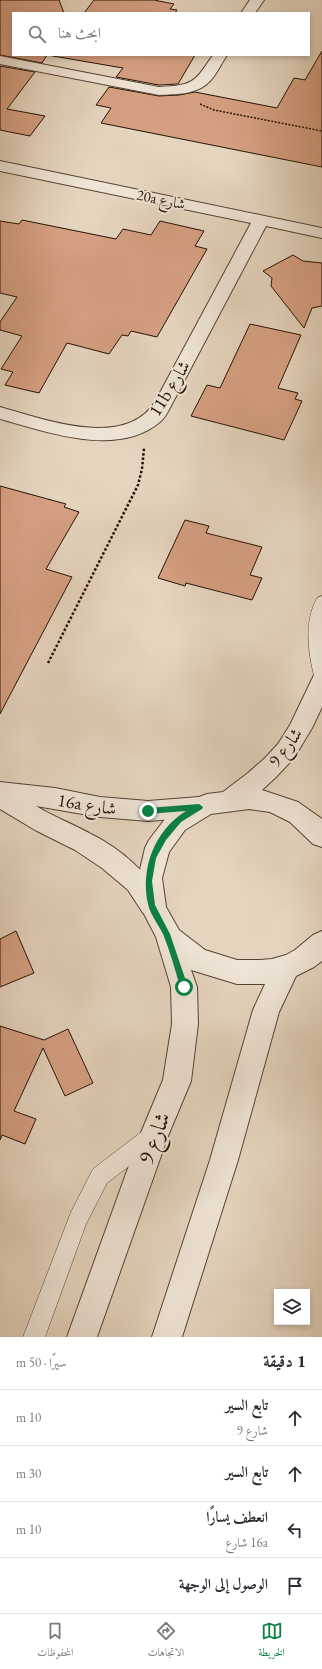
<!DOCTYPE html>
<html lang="ar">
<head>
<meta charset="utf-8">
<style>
  :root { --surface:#fff; --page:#f2f2f3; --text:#2b2b33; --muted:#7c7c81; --line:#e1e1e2; --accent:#0b8043 }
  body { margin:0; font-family:"EB Garamond",Amiri,serif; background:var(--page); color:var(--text); direction:rtl }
  .controls { position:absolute; right:12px; bottom:12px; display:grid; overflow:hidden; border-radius:0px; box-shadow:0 2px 6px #0003 }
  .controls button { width:36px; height:36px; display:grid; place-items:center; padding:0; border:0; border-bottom:1px solid var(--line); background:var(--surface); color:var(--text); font:20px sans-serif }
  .stop { position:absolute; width:12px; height:12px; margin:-9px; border:3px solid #0b8043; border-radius:50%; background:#fff }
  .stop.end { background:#0b8043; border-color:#fff; box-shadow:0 1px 4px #0008 }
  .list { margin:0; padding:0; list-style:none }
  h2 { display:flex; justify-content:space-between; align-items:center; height:52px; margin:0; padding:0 16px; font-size:17px }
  h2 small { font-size:13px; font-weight:400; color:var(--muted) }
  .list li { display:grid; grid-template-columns:26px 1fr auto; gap:12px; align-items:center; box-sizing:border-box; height:56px; padding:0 16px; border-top:1px solid var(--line) }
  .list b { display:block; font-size:15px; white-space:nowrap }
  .list p { margin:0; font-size:13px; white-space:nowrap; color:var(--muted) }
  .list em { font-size:13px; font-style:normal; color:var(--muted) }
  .icon { flex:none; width:22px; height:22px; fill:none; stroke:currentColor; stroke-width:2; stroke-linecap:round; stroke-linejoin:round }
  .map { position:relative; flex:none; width:322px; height:1337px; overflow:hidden; direction:ltr }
  .search { position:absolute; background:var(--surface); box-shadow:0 2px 6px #0003; left:12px; right:12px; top:12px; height:44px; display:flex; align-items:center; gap:10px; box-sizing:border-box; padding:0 14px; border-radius:0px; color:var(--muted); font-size:15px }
  .sheet { height:276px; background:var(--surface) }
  nav { display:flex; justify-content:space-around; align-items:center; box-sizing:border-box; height:56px; border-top:1px solid var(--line); background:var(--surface); font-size:11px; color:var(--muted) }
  nav a { display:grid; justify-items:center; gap:2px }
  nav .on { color:var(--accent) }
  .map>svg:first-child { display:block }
  .building { fill:#d59f81; stroke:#261305 }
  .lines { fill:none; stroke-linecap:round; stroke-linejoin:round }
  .service-casing { stroke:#564333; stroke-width:1 }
  .minor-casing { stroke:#564333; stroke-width:2 }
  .tertiary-casing { stroke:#564333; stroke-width:2 }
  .path-far1 { stroke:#261305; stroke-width:1.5; stroke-dasharray:2 1.5; stroke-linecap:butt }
  .path { stroke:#261305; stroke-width:2.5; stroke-dasharray:2.5 2; stroke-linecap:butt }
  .service { fill:#eee3d5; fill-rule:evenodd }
  .minor { fill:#eee3d5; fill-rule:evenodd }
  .tertiary { fill:#eee3d5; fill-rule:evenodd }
  .route { fill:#0b8043 }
  .labels { text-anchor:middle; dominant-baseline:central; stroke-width:4; stroke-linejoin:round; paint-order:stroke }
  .far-street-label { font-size:15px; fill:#261305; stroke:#eee3d5 }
  .street-label { font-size:18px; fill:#261305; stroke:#eee3d5 }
  .near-street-label { font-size:22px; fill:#261305; stroke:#eee3d5 }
</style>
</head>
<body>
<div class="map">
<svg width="322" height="1337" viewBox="0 0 322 1337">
  <rect width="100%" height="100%" fill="#e5d4be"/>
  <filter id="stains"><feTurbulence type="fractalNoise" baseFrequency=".005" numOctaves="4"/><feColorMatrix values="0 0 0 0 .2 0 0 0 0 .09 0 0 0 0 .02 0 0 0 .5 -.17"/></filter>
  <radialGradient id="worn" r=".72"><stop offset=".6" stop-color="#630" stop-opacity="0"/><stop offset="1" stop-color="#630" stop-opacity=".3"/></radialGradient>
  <path class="building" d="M0,0H59L64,13H13V55H195L178,84L159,85L116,77L123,68L47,55L42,63L0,55Z
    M94,0H154L174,4L170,9L177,10L175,13H84Z
    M322,51V167L101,123L111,108L96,105L109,87L159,96L179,95L195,92L277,108L294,78L305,80Z
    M0,66L35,72L7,109L45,116L30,136L0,130Z
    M22,220L116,239L123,229L151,235L160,221L204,231L195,246L207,249L157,337L131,331L128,336L122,335L109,354L67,343L39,393L5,385L13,372L1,369L22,336L0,330V322L17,297L0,293V221L19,224Z
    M293,255L303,261L322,263V306L312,308L304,328L271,286L272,278L263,271Z
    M250,324L301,335L278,388L298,393L295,399L302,401L284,440L191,416L207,385L220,388Z
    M0,486L66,504L64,507L79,512L46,569L72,577L0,714Z
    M185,520L209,526L206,533L262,547L250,575L262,578L252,600L186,583L185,586L158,578Z
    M16,931L34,973L0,987V939Z
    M0,1026L44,1040L68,1029L93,1083L65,1096L43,1048L14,1111L36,1119L25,1144L2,1135L0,1140Z"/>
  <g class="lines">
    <defs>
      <path id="service" d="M322,596V682L317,680L314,676C308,651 304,622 317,598Z
        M151,1127L158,1130L161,1137L158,1144L107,1183L86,1224L45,1337H23L71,1212L93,1169L144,1130Z"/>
      <path id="minor" d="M250,0H264L255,13H241Z
        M213,55H227C221,64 217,74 210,81C197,95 176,94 159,95L0,64V56L159,87C194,85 194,83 213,55Z
        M0,161L322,228V238L266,226L172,404C169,410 165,418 160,422C117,458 48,432 0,419V407C44,419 124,450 155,402L251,223L0,171Z
        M0,782L55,788L100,797L148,801L199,797L207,800L211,807L207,814L199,817L148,821L100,817L36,806C54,817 73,824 91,834C121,849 150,874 165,905L161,913L152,916L143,913L128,890L102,868L75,850L35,830L0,809Z"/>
      <path id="tertiary" d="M322,672V707L312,728L294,758L276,777L262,790L298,802L322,819V847L313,844L290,822L270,812L249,809L211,814L185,830L169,852L162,878L166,907L179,930L205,950L237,960H260L272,959L286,955L295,950L313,935L322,931V961L314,967L296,976L279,1012L238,1160L182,1337H152L210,1160L253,1010L265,984H237L191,970L197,987L198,1024L191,1081L168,1136L97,1337H67L140,1135L163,1080L172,1024L171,987L156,937L142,910L138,878L145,848L149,840L168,815L199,797L207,794L223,792L248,773L265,758L278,744L290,725L314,675Z"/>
    </defs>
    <use href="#service" class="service-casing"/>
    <use href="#minor" class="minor-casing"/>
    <use href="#tertiary" class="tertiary-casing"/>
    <path class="path-far1" d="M200,104L214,110L322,131"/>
    <path class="path" d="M48,663L138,485L142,469L144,448"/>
    <use href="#service" class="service"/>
    <use href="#minor" class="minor"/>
    <use href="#tertiary" class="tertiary"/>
  </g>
  <path class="route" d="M199,804L203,807L202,809L181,822L166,840L156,858L152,881L155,905L170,934L188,987L184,990L180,987C175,969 170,951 163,934C158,924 150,914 148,904C140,868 155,830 186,811L148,814L145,811L148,808Z"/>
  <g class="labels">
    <g class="far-street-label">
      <text transform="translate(161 199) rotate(12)">20a شارع</text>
    </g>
    <g class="street-label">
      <text transform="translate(169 388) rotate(-58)">11b شارع</text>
      <text transform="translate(285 747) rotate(-53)">شارع 9</text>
      <text transform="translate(87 804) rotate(9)">16a شارع</text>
    </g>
    <g class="near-street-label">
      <text transform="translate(154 1138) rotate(-69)">شارع 9</text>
    </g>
  </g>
  <rect width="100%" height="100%" filter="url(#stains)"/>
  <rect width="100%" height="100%" fill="url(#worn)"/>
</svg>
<div class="controls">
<button><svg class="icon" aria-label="layers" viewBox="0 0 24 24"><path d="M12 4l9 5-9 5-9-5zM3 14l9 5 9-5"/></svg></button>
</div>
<div class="stop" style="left:184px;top:987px"></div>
<div class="stop end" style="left:148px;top:811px"></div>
<div class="search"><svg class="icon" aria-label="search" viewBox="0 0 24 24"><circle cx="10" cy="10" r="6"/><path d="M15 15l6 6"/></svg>ابحث هنا</div>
</div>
<section class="sheet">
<h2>1 دقيقة<small>سيرًا · 50 m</small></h2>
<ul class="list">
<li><svg class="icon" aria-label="ahead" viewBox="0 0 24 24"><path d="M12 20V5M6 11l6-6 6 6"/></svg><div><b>تابع السير</b><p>شارع 9</p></div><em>10 m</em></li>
<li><svg class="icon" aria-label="ahead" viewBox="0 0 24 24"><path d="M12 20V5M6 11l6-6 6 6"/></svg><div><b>تابع السير</b></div><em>30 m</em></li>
<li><svg class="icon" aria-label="left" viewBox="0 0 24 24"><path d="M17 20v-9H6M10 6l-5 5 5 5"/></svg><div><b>انعطف يسارًا</b><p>16a شارع</p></div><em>10 m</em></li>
<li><svg class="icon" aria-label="arrive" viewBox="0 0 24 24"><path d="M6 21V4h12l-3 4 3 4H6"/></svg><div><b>الوصول إلى الوجهة</b></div></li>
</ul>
</section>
<nav>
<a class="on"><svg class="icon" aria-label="map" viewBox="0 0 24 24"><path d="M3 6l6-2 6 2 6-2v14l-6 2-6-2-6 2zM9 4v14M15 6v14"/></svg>الخريطة</a>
<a><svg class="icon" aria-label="directions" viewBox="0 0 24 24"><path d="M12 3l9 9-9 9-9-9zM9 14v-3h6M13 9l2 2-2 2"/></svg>الاتجاهات</a>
<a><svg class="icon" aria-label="saved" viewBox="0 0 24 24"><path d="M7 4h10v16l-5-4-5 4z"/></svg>المحفوظات</a>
</nav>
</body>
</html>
